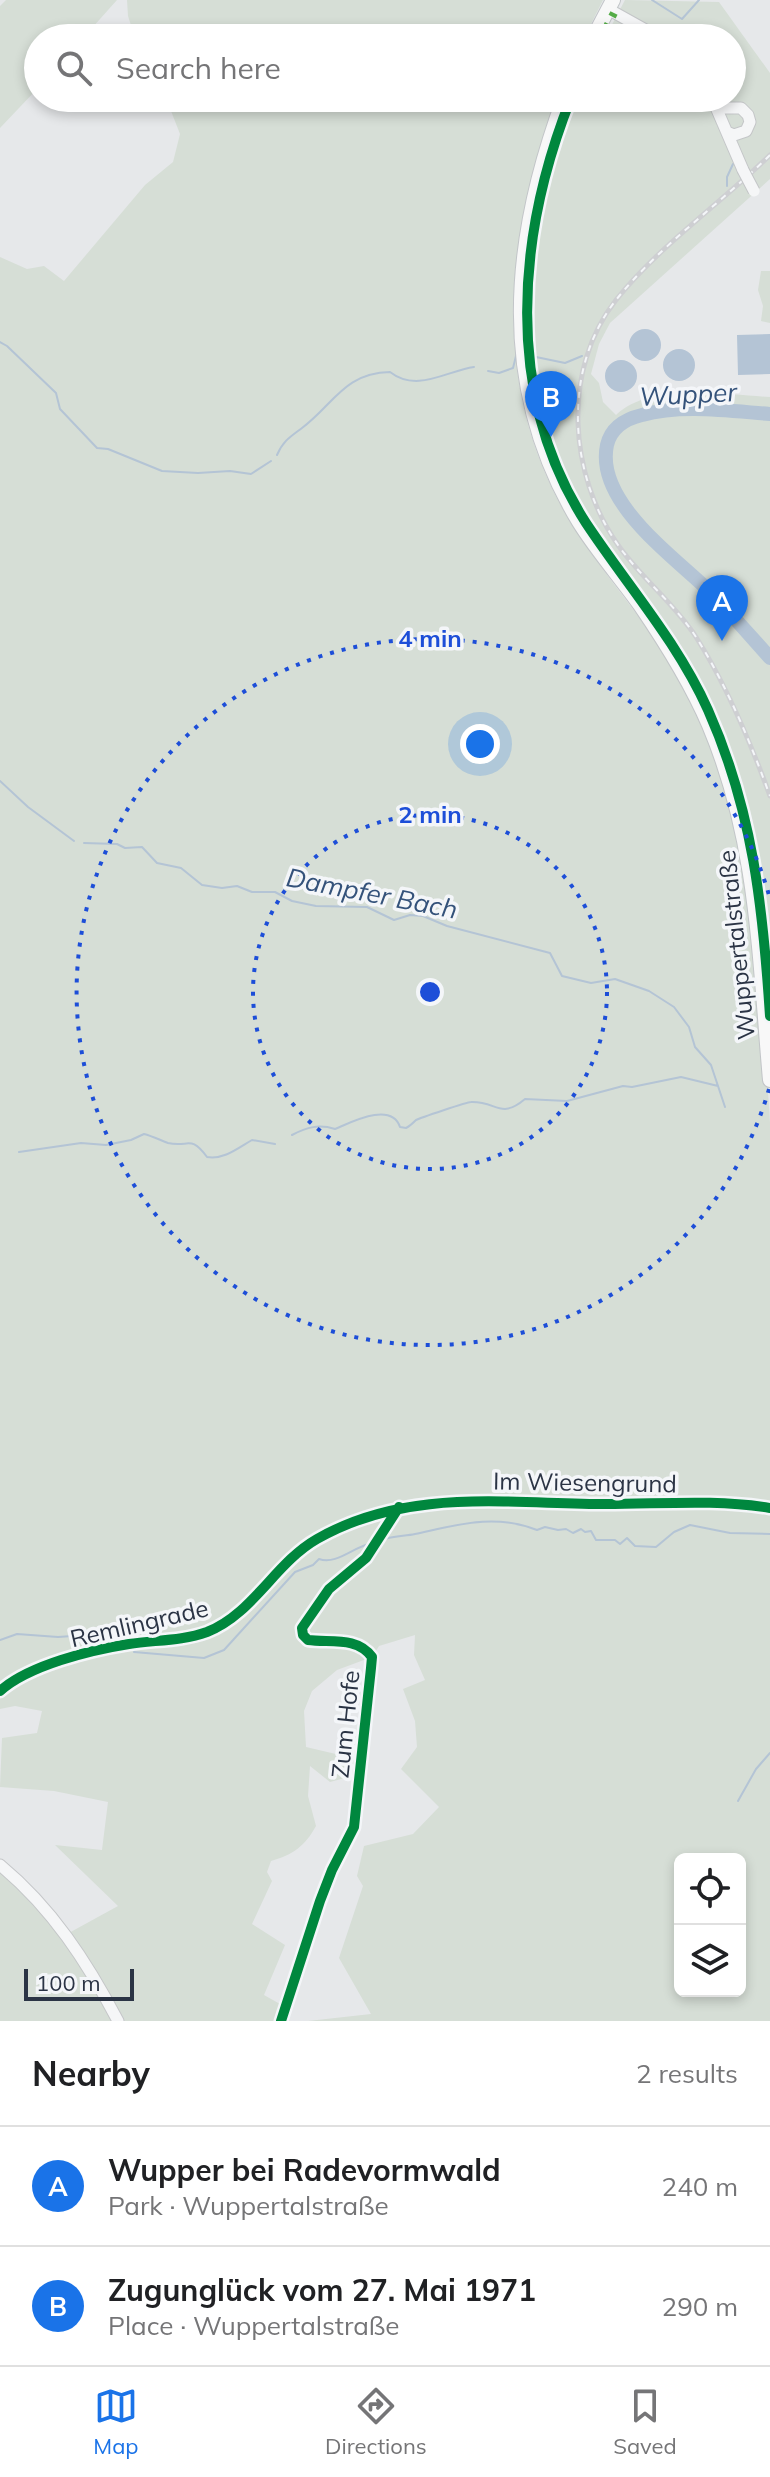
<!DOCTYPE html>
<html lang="en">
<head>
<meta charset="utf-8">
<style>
  :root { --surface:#fff; --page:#f2f2f2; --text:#202124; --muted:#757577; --line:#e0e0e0; --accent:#1a73e8 }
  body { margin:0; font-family:Mulish,sans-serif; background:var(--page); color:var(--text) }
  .controls { position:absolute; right:24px; bottom:24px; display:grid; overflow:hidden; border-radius:12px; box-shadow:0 4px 12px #0003 }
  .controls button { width:72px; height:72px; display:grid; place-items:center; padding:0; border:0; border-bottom:2px solid var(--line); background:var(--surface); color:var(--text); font:40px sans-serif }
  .scale { position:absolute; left:24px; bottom:20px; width:110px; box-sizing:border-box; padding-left:8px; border:4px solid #2b3445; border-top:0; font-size:22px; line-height:28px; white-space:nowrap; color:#2b3445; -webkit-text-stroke:6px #f4f6f9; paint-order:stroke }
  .you { position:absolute; left:480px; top:744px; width:28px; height:28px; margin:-20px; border:6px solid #fff; border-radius:50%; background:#1a73e8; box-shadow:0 0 0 12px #1a73e833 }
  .badge { display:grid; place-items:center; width:52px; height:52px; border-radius:50%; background:var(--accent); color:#fff; font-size:26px; font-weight:700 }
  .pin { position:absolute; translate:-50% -66px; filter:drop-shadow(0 2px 4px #0008) }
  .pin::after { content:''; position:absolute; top:42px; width:28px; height:24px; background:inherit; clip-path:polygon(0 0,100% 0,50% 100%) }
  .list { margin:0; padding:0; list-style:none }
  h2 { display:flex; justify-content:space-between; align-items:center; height:104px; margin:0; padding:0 32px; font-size:34px }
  h2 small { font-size:26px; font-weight:400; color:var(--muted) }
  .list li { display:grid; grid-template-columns:52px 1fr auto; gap:24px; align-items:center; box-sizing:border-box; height:120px; padding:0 32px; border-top:2px solid var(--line) }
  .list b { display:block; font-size:30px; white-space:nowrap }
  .list p { margin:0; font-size:26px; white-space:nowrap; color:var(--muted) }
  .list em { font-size:26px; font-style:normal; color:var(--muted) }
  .icon { flex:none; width:44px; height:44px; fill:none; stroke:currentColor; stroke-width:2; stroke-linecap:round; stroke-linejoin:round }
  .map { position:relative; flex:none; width:770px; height:2021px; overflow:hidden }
  .search { position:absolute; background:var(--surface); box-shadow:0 4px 12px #0003; left:24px; right:24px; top:24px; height:88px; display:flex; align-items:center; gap:20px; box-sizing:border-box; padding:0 28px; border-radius:44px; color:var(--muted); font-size:30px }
  .sheet { height:344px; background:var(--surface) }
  nav { display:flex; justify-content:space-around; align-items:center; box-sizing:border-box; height:112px; border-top:2px solid var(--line); background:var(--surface); font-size:22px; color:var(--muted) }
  nav a { display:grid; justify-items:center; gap:4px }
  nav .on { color:var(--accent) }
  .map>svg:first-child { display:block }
  .green { fill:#d6ded6; fill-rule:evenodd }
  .water { fill:#b4c4d5 }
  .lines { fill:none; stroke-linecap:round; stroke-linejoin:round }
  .stream { stroke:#b4c4d5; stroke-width:2 }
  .river { stroke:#b4c4d5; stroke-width:14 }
  .minor-casing { stroke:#c4c6c8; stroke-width:13 }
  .major-casing { stroke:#c2c5c8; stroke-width:16 }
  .minor { stroke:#f5f6f7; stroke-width:11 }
  .major { stroke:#f8f8f8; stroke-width:14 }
  .rail-casing { stroke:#cecfd2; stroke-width:5 }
  .rail { stroke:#f4f6f9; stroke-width:2; stroke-dasharray:6; stroke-linecap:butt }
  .minor-bridge-casing { stroke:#c4c6c8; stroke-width:13; stroke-linecap:butt }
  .minor-bridge { stroke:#f5f6f7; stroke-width:11 }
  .quiet { stroke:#54ac47; stroke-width:8; stroke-dasharray:16 8; stroke-linecap:butt }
  .cycleway-casing { stroke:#f4f6f9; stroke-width:15 }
  .cycleway { stroke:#00873e; stroke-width:10 }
  .ring { fill:none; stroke:#1d4ed8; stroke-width:4; stroke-dasharray:4 8 }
  .labels { text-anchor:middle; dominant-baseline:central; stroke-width:7; stroke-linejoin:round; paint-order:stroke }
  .street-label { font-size:24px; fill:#2b3445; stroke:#f4f6f9 }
  .water-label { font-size:26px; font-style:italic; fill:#34527a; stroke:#f4f6f9 }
  .centre { fill:#1d4ed8; stroke:#f4f6f9; stroke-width:4 }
  .ring-label { font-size:24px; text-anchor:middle; font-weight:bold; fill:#1d4ed8; stroke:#f4f6f9; stroke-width:7; stroke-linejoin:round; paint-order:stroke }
</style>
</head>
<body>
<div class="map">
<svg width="770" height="2021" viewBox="0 0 770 2021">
  <rect width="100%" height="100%" fill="#e6e8ea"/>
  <path class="green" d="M6,0H117L83,38H38V88L0,128V6Z
    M127,0H603L584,38H135L128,16Z
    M625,0L719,2L770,73V179L610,323L599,344L591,374L599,383L603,402L616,415C650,382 726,395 770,397V971C762,877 749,786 707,700C676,635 630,583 590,523C506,396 521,234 575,98H732V38H605Z
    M160,98H557C505,238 489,388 570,521C596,564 629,601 657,643C695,702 721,767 737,835C751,894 755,954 759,1013C762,1050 769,1086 770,1123C770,1202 770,1283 770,1362C770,1582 770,1801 770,2021H308L371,2014L339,1958L363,1886L357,1876L364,1846L413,1834L439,1807L401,1769L417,1747L415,1721L403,1689L425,1680L414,1655L415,1635L379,1646L372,1657L337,1670L312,1691L304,1711L306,1747L357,1759L356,1775L330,1782L310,1766L308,1796L316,1826C305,1846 293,1855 271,1861L267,1872L272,1881L252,1924L285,1945L264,1995L280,2004L276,2021H118L67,1934L118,1906L55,1845L102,1850L108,1802L54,1791L0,1787L2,1738L37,1733L42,1711L15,1706L0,1709V257L27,269L44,266L64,281L145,185L173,162L180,134L171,111ZM316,1537L224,1624L170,1640H124L187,1632L220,1624ZM680,1859H740V1991H680Z
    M761,271H770V323L761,321L763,306L758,290Z
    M0,1869L64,1935L116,2021H0Z"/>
  <path class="water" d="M629 345a16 16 0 1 1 32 0a16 16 0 1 1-32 0Z
    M770,334V374L738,375L737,335Z
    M663 365a16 16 0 1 1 32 0a16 16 0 1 1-32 0Z
    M605 376a16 16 0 1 1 32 0a16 16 0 1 1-32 0Z"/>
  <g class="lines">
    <path class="stream" d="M652,0L682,19L699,0
      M727,186V177L733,164
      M0,342L7,346L56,393L60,409L97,448L108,449L162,471L198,473L230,471L251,474L271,461
      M536,357L565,363L582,356
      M488,371L499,373L513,368L517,352
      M613,424L617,427
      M277,455C283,441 290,437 302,428C334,404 344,373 390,372C417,393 446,371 474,367
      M0,781L28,807L74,841
      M84,843L117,844L125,848L142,847L157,863L181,868L202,885L222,888L237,886L252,892H275L292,901L316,906L367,907L394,920L410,915L423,916L447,926L550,953L562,976L591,983L615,979L649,991L674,1007L689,1027L695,1047L711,1065L725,1107
      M292,1135C307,1127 319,1124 335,1129C350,1123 391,1101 400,1127L406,1128C410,1126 413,1123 416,1120C420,1118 467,1102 471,1102C497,1101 500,1120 525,1099L567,1101L623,1086L632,1087L681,1077L718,1086
      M19,1152L81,1143L106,1145L131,1140L144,1134C152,1136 160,1140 168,1143C189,1148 190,1134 207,1157C224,1160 238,1148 252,1140L275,1144
      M385,1539C395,1536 406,1536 415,1534C457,1525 494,1513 537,1530L545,1527L558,1530L566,1529L573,1533L581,1529L585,1532L591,1531L596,1540H615L620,1544L627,1538L635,1546L656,1547L674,1532L690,1525L730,1533L770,1534
      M107,1635L121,1637
      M0,1640L17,1634L58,1637L101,1634
      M134,1652L204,1658L224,1650L295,1572L313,1565L319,1559C336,1565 352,1548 369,1544
      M738,1801L756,1769L770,1753"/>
    <path class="river" d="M770,414C730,411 681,404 642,415C625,419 611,428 607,445C595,501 673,556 708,590C729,612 750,635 770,658"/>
    <defs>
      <path id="minor" d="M608,9L660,38
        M712,98L743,170
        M717,108H741L748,115L750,122L746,131L734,135L727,132
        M0,1691C29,1665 91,1650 129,1644C155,1640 182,1641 207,1632C253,1614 275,1563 317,1539C408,1487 507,1504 607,1504C661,1504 716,1499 770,1508
        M0,1865C52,1908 87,1962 118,2021
        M281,2021L320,1901L332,1870L354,1827L371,1668L372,1657C357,1636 330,1643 308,1640L303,1635L302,1628L329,1589L366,1558L399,1507"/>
      <path id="major" d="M593,38L613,0
        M564,98C511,241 497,386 579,522C597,551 620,577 640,605C666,643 691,683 709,725C758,841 759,957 770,1080"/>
    </defs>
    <use href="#minor" class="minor-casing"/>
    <use href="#major" class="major-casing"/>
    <use href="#minor" class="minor"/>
    <use href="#major" class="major"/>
    <defs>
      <path id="rail" d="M770,155C720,204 659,246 616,300C561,370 569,475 618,545C641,578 674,603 696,637C727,686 750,741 770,796"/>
    </defs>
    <use href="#rail" class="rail-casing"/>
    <use href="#rail" class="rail"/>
    <defs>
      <path id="minor-bridge" d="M743,170L754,191"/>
    </defs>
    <use href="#minor-bridge" class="minor-bridge-casing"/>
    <use href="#minor-bridge" class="minor-bridge"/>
    <path class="quiet" d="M601,38L614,13"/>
    <defs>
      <path id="cycleway" d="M571,98C517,234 503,394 586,523C627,585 677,641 708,710C753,811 763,908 770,1016
        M0,1691C29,1665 91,1650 129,1644C155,1640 182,1641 207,1632C253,1614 275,1563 317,1539C408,1487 507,1504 607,1504C661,1504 716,1499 770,1508
        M281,2021L320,1901L332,1870L354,1827L371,1668L372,1657C357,1636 330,1643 308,1640L303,1635L302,1628L329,1589L366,1558L399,1507"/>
    </defs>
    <use href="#cycleway" class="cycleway-casing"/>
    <use href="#cycleway" class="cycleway"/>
  </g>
  <g class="ring">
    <circle cx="430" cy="992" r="177"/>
    <path d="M769 1089A353 353 0 1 1 769 895"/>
  </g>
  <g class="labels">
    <g class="street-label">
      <text transform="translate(736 945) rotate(-96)">Wuppertalstraße</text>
      <text transform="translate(585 1482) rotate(1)">Im Wiesengrund</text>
      <text transform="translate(139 1623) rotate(-13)">Remlingrade</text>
      <text transform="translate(345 1724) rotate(-84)">Zum Hofe</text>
    </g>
    <g class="water-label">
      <text transform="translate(688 394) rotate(-3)">Wupper</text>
      <text transform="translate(372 893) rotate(11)">Dampfer Bach</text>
    </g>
  </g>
  <circle cx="430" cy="992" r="12" class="centre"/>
  <g class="ring-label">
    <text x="430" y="647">4 min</text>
    <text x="430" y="823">2 min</text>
  </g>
</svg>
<div class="controls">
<button><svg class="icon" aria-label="locate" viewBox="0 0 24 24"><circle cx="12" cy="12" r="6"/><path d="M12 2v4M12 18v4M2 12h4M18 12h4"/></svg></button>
<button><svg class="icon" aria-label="layers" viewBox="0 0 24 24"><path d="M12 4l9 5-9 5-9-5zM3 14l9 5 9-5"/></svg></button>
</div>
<div class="scale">100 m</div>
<div class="you"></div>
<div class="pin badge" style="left:722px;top:641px">A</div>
<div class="pin badge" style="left:551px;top:437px">B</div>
<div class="search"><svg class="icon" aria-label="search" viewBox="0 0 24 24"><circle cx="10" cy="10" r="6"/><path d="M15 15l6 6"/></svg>Search here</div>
</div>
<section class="sheet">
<h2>Nearby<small>2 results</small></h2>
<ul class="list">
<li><span class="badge">A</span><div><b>Wupper bei Radevormwald</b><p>Park · Wuppertalstraße</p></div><em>240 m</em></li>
<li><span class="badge">B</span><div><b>Zugunglück vom 27. Mai 1971</b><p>Place · Wuppertalstraße</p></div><em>290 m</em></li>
</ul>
</section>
<nav>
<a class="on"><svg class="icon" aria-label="map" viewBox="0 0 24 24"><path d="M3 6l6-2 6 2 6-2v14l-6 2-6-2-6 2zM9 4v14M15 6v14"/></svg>Map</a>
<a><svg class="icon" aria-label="directions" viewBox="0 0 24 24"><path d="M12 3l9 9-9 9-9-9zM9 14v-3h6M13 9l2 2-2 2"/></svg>Directions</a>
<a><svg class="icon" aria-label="saved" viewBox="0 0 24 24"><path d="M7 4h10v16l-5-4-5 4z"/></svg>Saved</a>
</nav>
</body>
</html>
